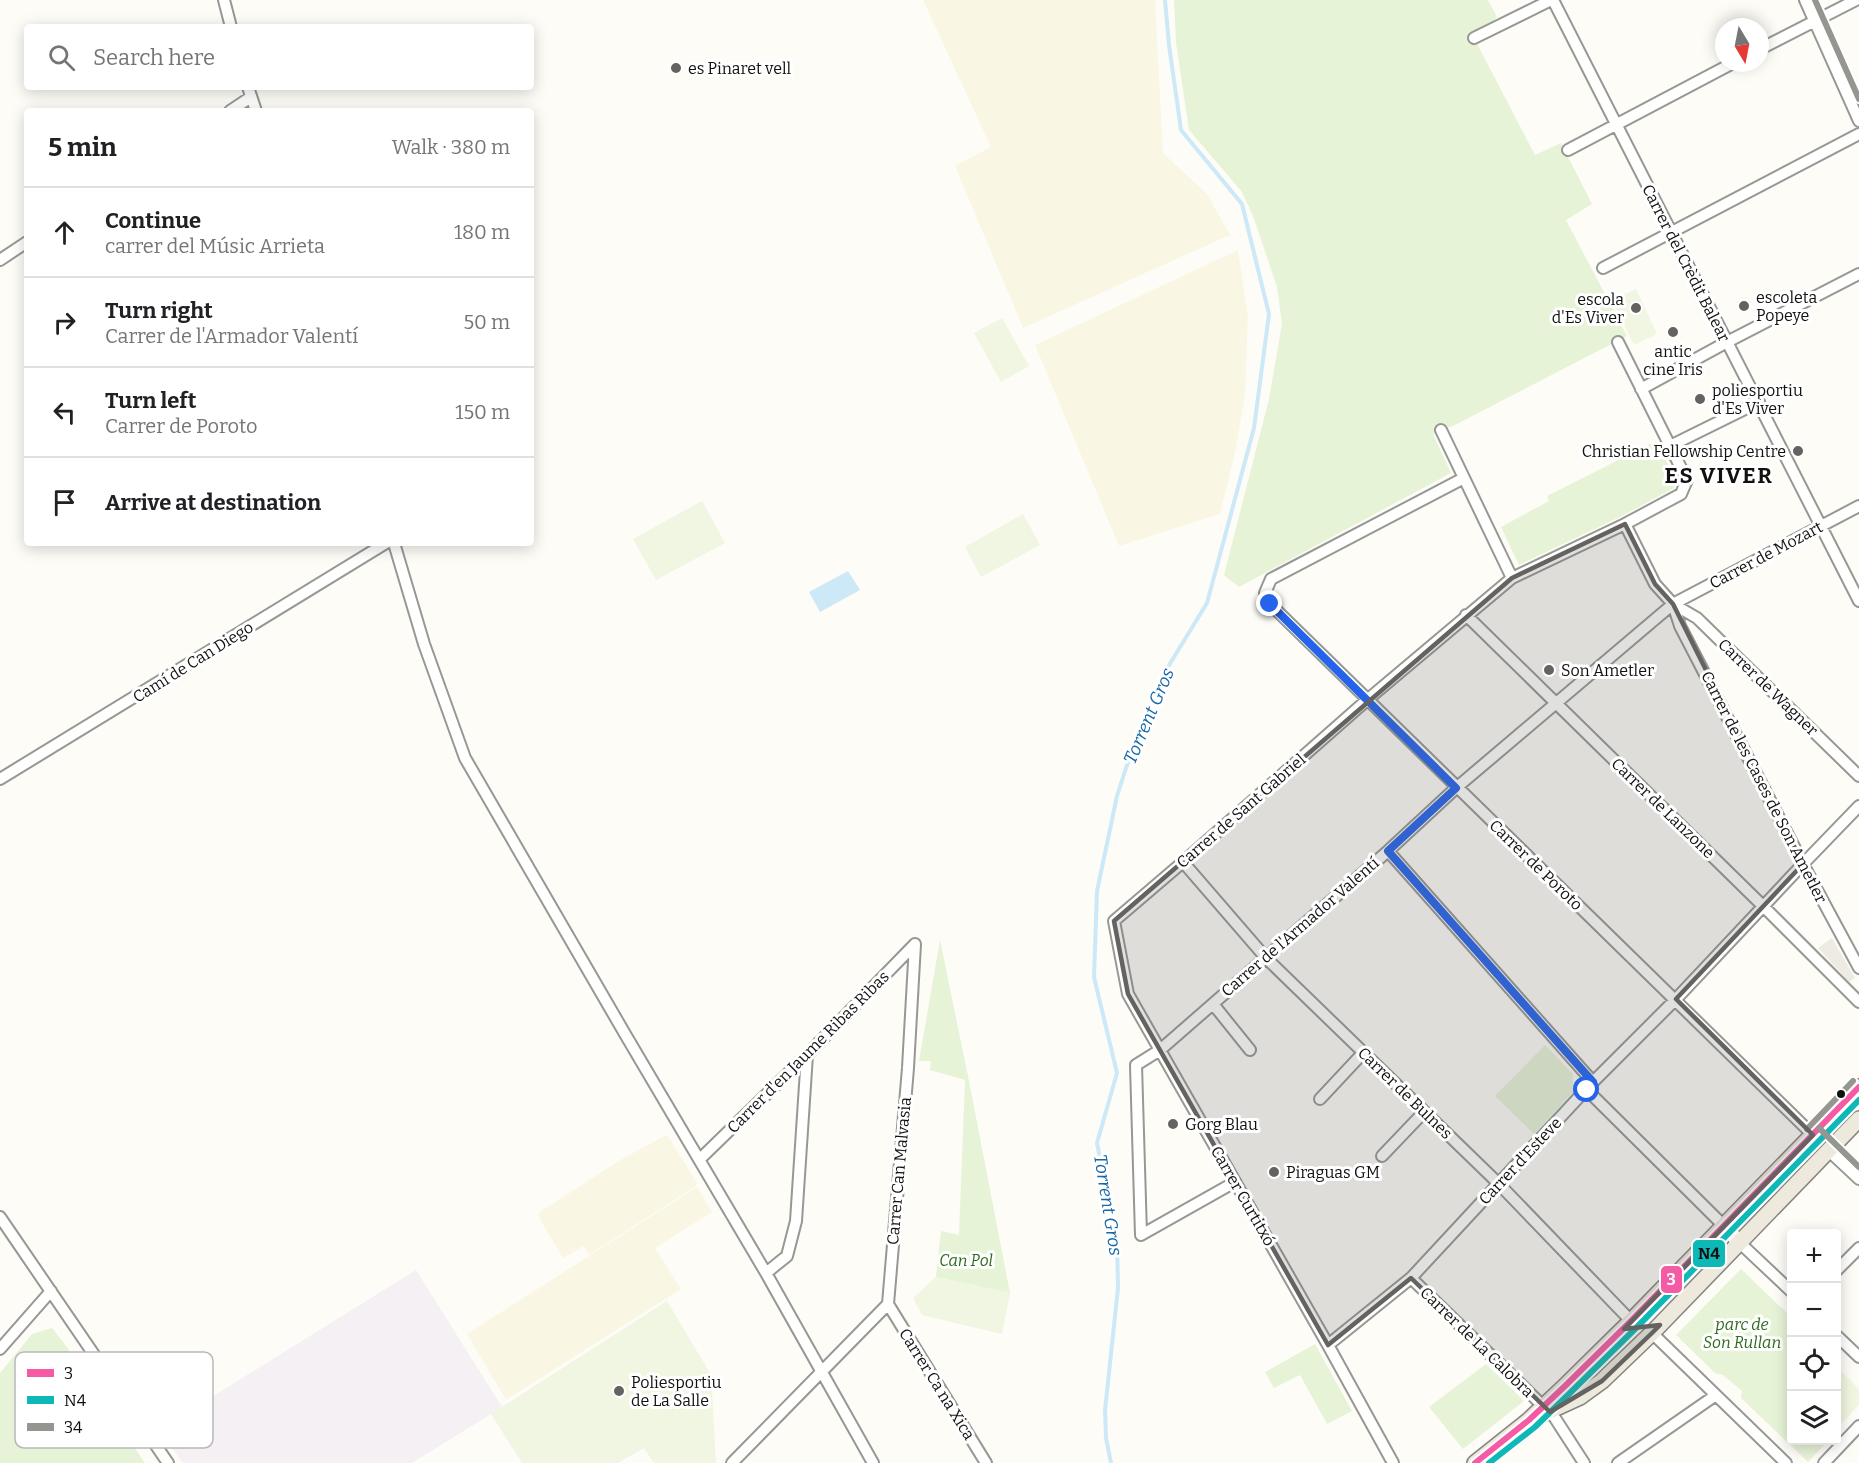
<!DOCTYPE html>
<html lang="en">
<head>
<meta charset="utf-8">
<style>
  :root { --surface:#fff; --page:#f2f2f2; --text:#202124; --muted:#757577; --line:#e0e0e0 }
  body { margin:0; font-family:Bitter,serif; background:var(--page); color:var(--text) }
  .controls { position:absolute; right:18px; bottom:18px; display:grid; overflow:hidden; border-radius:6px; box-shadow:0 3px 15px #0003 }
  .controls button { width:54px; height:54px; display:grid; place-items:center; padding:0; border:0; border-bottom:2px solid var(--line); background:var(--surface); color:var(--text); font:30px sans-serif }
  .compass { position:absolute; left:1715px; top:18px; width:54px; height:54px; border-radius:50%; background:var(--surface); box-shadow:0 3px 15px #0003; rotate:170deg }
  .stop { position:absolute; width:18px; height:18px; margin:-14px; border:4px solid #2563eb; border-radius:50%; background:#fff }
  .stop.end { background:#2563eb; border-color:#fff; box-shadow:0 2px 6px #0008 }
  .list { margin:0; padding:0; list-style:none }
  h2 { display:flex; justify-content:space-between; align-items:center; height:78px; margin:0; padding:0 24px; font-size:26px }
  h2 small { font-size:20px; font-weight:400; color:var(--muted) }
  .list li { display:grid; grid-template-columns:39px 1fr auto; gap:18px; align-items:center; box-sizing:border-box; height:90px; padding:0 24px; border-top:2px solid var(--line) }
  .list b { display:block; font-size:22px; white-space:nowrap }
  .list p { margin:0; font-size:20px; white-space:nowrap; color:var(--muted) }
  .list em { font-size:20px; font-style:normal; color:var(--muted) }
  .icon { flex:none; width:33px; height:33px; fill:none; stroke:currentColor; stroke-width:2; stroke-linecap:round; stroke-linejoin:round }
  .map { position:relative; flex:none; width:1859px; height:1463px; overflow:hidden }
  .search { position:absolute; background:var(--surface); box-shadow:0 3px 15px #0003; left:24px; top:24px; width:510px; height:66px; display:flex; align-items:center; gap:15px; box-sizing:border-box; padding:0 21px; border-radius:6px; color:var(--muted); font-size:22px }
  .panel { position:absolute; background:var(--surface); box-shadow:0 3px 15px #0003; left:24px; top:108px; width:510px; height:438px; border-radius:6px }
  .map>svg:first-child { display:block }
  .industrial { fill:#f5f0f3 }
  .farmland { fill:#f9f7e4 }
  .green { fill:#e7f3d7 }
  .pitch { fill:#f0f6e1 }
  .plaza { fill:#edebe2 }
  .water { fill:#cde8f7 }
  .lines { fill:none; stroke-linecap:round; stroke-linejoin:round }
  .stream { stroke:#cde8f7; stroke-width:4 }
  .street-casing { stroke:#979795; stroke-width:14 }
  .secondary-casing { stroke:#8e8d8b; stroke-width:16 }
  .primary-casing { stroke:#858482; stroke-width:18 }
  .street { stroke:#fffffe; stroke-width:10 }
  .secondary { stroke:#f6f4eb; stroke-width:14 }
  .primary { stroke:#ede9dc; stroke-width:15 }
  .bus-1-casing { stroke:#fff; stroke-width:10 }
  .bus-2-casing { stroke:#fff; stroke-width:10 }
  .bus-3-casing { stroke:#fff; stroke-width:10 }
  .bus-1 { stroke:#f45ba4; stroke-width:6 }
  .bus-2 { stroke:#0eb8b6; stroke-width:6 }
  .bus-3 { stroke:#969691; stroke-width:6 }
  .route { stroke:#2563eb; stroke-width:8 }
  .marked { fill:#646362; fill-opacity:0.2; stroke:#646362; stroke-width:4.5; stroke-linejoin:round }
  .poi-dot { fill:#646362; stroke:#fff; stroke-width:2 }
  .bus-dot { fill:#111; stroke:#fff; stroke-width:2 }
  .labels { text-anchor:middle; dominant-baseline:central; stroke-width:6; stroke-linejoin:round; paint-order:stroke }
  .poi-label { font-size:16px; fill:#111; stroke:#fff; text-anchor:start }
  .street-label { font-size:16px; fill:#111; stroke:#fff }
  .park-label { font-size:16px; font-style:italic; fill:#2f6b1f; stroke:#fff }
  .water-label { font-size:18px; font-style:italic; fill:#1768a6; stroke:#fff }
  .district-label { font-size:22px; font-weight:bold; letter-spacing:1.5px; fill:#111; stroke:#fff }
  .key { fill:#fff; stroke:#b8b8b8; stroke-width:1.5 }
  .key-label { font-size:16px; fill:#111 }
  .line-badge { stroke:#fff; stroke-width:2 }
  .badge-label { font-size:16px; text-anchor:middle; font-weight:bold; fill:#fff }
  .pale-badge-label { font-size:16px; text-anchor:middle; font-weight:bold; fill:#111 }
</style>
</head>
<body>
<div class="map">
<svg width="1859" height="1463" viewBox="0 0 1859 1463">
  <rect width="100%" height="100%" fill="#fdfcf7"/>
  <path class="industrial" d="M416,1270L502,1407L491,1414L412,1463H183L159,1430Z"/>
  <path class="farmland" d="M923,0H1155L1163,153L1207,194L1230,235L1023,328L955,166L991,147Z
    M1238,250L1248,317L1245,393L1236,448L1220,514L1119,546L1035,345Z
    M664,1136H668L697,1183L696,1186L589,1255L584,1246L563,1258L541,1221L539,1216L540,1212L617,1162Z
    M697,1187L712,1212L655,1248L681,1289L506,1400L467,1334Z"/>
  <path class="green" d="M1174,0H1488L1497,17L1474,38L1535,155L1561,143L1592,204L1566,220L1627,336L1453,426L1441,430L1433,434L1451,473L1239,587L1224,575L1269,399L1282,324L1277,287L1253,216L1242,192L1189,130L1176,43Z
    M1656,441L1676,480L1674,488L1622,516L1519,565L1501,527L1549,501L1547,496Z
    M940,940L969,1081L1010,1293L936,1277L941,1231L959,1235L965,1080L930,1070L931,1061H919Z
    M1545,1045L1573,1074V1092L1534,1134L1495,1096Z
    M1803,1155L1809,1160L1749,1222L1744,1217Z
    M1741,1269L1791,1317L1792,1440L1828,1441L1808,1462L1741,1398L1742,1391L1723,1375L1715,1373L1676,1335Z
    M52,1328C86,1370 114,1418 145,1463H0V1373L32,1334Z
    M1315,1344L1352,1411L1327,1424L1300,1375L1274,1388L1265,1372Z
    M1486,1364L1524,1401L1463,1449L1429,1407Z"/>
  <path class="pitch" d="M1636,289L1657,334L1634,345L1612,300Z
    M1002,318L1029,366L1001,382L974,333Z
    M702,501L725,543L656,580L633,539Z
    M1023,514L1040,545L981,577L965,547Z
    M936,1277L1010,1293L1002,1334L922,1315L913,1298Z
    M667,1301L711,1375L716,1463H654L644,1448L618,1463H522L491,1414Z
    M1838,1368L1859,1389V1405L1837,1428L1836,1370Z"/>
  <path class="plaza" d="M1832,938L1855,978L1849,982L1818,948Z"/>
  <path class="water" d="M848,571L860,590L820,612L809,592Z"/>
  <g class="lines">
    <path class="stream" d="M1111,1463L1106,1438L1105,1410L1118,1288L1117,1240L1097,1143L1117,1073L1094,977L1097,891L1117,796L1126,768L1160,680L1207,603L1254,428L1269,314L1242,204L1181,130L1169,45L1165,0"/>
    <defs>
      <path id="street" d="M224,0L231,27
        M1553,0L1859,601
        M1805,0L1859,121
        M1474,38L1551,0
        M1760,49L1856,0
        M248,87L256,111
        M230,111L251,97
        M1568,150L1733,63
        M0,260L27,242
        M1603,268L1859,134
        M1641,389L1727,342L1859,274
        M1441,430L1512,578
        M1670,446L1759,402
        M1464,478L1271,579L1265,593L1270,604C1450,782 1633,957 1813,1135
        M1625,524L1655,584L1673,604L1697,618L1859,776
        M394,543L424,644L465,758L625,1034L766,1273L873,1463
        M1673,604L1680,626L1803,864L1859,968
        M1466,615L1764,907L1859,1002
        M0,779L386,543
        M1388,851L1593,1082
        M1183,862L1266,958L1499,1184L1631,1321
        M1213,1004L1250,1050
        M1587,1090L1724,1226
        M1320,1099L1363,1053
        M1828,1150L1859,1179
        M1382,1156L1424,1112
        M700,1159L807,1055L915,944
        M1235,1182L1141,1235L1136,1065L1160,1050L1388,851L1456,788L1673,604L1859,506
        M0,1217L168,1463
        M1740,1243L1792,1292
        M1836,1271L1859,1248
        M766,1273L787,1256L796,1221L807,1055
        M1411,1278L1543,1406
        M888,1304L986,1463
        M1652,1333L1786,1463
        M1836,1335L1859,1357
        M1328,1345L1411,1278L1593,1082L1676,999L1803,864L1859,806
        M0,1349L51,1291
        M1551,1412L1584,1463
        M732,1463L888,1304L908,1068L915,944
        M1393,1463L1328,1345L1128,994L1114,921L1183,862L1367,700L1512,578L1625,524L1681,494L1687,480L1618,342
        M1618,1463L1716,1395
        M1824,1463L1859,1426"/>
      <path id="secondary" d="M1724,1226L1740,1243"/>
      <path id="primary" d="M1534,1418L1580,1397L1602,1381L1652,1333L1859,1119
        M1475,1463L1529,1420L1565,1386L1631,1321L1859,1087"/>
    </defs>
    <use href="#street" class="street-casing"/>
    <use href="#secondary" class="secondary-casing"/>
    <use href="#primary" class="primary-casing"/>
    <use href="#street" class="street"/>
    <use href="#secondary" class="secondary"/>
    <use href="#primary" class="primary"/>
    <defs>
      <path id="bus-1" d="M1475,1463L1529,1420L1565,1386L1631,1321L1859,1087"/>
      <path id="bus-2" d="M1489,1463L1535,1427L1571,1392L1637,1327L1859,1100"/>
      <path id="bus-3" d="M1815,0L1859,99
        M1819,1128L1859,1167
        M1807,1129L1853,1081"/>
    </defs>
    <use href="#bus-1" class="bus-1-casing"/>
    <use href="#bus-2" class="bus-2-casing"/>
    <use href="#bus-3" class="bus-3-casing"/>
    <use href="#bus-1" class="bus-1"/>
    <use href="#bus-2" class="bus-2"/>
    <use href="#bus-3" class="bus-3"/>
  </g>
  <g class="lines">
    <path class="route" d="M1270,604L1456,788L1388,851L1593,1082L1587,1090"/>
  </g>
  <path class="marked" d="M1625,524L1655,584L1673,604L1803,864L1676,999L1813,1135L1624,1329L1660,1325L1652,1333L1602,1381L1550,1412L1411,1278L1328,1345L1128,994L1114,921L1512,578Z"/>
  <g class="poi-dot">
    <circle cx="676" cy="68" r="6"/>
    <circle cx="1744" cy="306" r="6"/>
    <circle cx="1636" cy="308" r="6"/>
    <circle cx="1673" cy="332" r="6"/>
    <circle cx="1700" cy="399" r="6"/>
    <circle cx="1798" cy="451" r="6"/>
    <circle cx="1549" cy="670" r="6"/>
    <circle cx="1173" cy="1124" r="6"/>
    <circle cx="1274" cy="1172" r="6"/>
    <circle cx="619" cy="1391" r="6"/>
  </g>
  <circle class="bus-dot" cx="1841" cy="1094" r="5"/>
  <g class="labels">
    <g class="poi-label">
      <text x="688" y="68">es Pinaret vell</text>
      <text x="1756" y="297">escoleta<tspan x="1756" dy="18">Popeye</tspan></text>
      <text x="1624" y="299" text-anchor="end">escola<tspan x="1624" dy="18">d'Es Viver</tspan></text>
      <text x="1673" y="351" text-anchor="middle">antic<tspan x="1673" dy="18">cine Iris</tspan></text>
      <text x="1712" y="390">poliesportiu<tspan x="1712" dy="18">d'Es Viver</tspan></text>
      <text x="1786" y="451" text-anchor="end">Christian Fellowship Centre</text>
      <text x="1561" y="670">Son Ametler</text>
      <text x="1185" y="1124">Gorg Blau</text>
      <text x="1286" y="1172">Piraguas GM</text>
      <text x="631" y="1382">Poliesportiu<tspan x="631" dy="18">de La Salle</tspan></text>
    </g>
    <g class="street-label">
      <text transform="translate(1686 263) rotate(63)">Carrer del Crèdit Balear</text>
      <text transform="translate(1766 555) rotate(-28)">Carrer de Mozart</text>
      <text transform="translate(193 662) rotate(-32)">Camí de Can Diego</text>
      <text transform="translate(1768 687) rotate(44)">Carrer de Wagner</text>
      <text transform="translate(1764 787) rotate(63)">Carrer de les Cases de Son Ametler</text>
      <text transform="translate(1663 808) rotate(44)">Carrer de Lanzone</text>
      <text transform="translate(1241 811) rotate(-41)">Carrer de Sant Gabriel</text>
      <text transform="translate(1536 865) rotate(44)">Carrer de Poroto</text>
      <text transform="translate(1300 927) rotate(-41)">Carrer de l'Armador Valentí</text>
      <text transform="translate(808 1052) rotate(-45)">Carrer d'en Jaume Ribas Ribas</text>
      <text transform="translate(1405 1093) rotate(44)">Carrer de Bulnes</text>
      <text transform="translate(1520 1161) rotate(-47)">Carrer d'Esteve</text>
      <text transform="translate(899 1171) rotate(-85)">Carrer Can Malvasia</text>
      <text transform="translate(1243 1196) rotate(60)">Carrer Curtitxó</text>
      <text transform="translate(1477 1342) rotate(44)">Carrer de La Calobra</text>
      <text transform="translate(937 1384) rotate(58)">Carrer Ca na Xica</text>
    </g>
    <g class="park-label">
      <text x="966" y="1260">Can Pol</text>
      <text x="1742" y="1324">parc de<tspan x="1742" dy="18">Son Rullan</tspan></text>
    </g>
    <g class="water-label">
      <text transform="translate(1149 716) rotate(-67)">Torrent Gros</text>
      <text transform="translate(1108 1205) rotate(81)">Torrent Gros</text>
    </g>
    <g class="district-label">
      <text x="1719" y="475">ES VIVER</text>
    </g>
  </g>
  <rect x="15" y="1352" width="198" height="96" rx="9" class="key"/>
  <rect x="27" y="1369" width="27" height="8" fill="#f45ba4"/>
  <rect x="27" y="1396" width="27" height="8" fill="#0eb8b6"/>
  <rect x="27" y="1423" width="27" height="8" fill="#969691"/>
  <g class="key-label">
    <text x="64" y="1379">3</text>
    <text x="64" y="1406">N4</text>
    <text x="64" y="1433">34</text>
  </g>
  <g class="line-badge">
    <rect x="1692" y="1239" width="34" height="29" rx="6" fill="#0eb8b6"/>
    <rect x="1660" y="1265" width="23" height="29" rx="6" fill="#f45ba4"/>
  </g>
  <g class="badge-label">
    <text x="1671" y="1285">3</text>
  </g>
  <g class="pale-badge-label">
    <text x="1709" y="1259">N4</text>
  </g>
</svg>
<div class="controls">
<button>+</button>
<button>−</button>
<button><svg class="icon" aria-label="locate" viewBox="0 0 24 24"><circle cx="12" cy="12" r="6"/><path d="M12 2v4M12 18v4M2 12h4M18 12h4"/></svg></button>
<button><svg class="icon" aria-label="layers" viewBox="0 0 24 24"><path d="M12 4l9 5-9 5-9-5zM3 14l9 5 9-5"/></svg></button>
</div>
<svg class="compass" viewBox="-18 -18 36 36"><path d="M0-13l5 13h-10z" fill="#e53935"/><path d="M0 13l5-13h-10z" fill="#757577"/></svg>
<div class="stop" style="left:1587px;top:1090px"></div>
<div class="stop end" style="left:1270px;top:604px"></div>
<div class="search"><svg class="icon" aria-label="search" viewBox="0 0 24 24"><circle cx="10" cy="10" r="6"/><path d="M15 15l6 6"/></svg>Search here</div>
<section class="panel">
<h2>5 min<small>Walk · 380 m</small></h2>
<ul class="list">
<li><svg class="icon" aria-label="ahead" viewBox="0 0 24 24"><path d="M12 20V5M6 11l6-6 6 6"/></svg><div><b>Continue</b><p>carrer del Músic Arrieta</p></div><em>180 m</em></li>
<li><svg class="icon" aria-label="right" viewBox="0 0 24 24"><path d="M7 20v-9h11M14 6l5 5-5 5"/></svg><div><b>Turn right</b><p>Carrer de l'Armador Valentí</p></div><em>50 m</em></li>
<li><svg class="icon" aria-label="left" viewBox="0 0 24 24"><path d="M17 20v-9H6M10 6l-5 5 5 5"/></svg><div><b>Turn left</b><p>Carrer de Poroto</p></div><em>150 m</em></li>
<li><svg class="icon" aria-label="arrive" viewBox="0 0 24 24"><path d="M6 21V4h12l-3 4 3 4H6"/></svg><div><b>Arrive at destination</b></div></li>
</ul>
</section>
</div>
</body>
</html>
